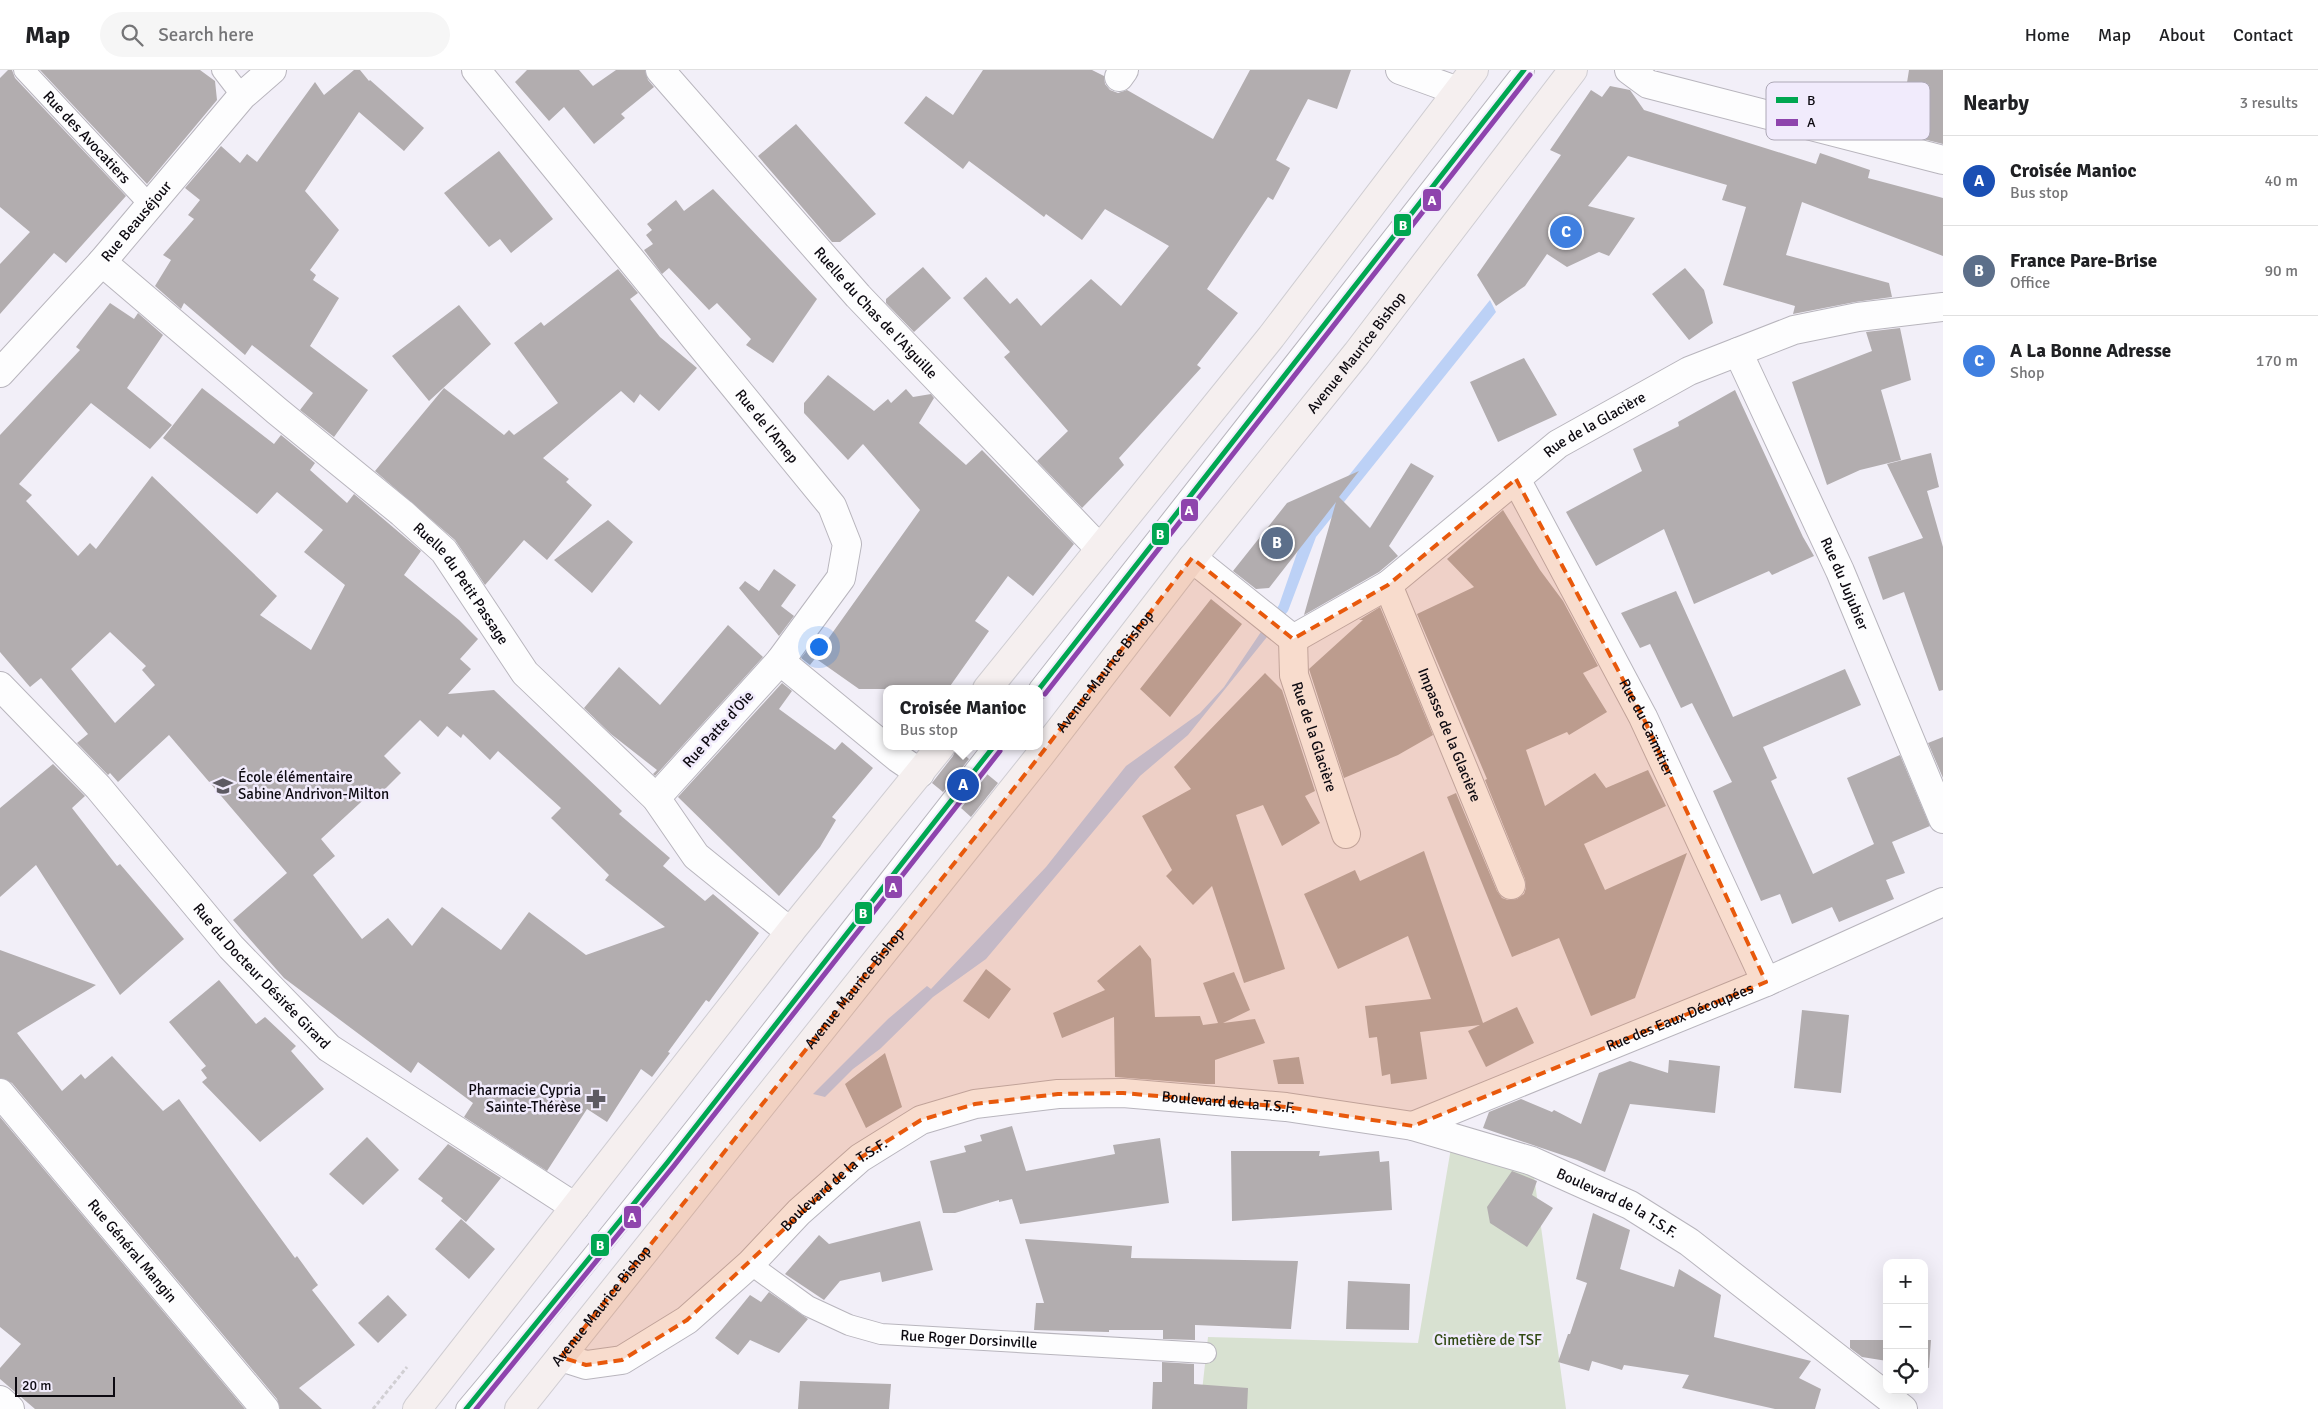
<!DOCTYPE html>
<html lang="en">
<head>
<meta charset="utf-8">
<style>
  :root { --surface:#fff; --page:#f6f6f6; --text:#202124; --muted:#757577; --line:#e0e0e0; --accent:#0f766e }
  body { margin:0; font-family:Signika,sans-serif; background:var(--page); color:var(--text) }
  .controls { position:absolute; right:15px; bottom:15px; display:grid; overflow:hidden; border-radius:10px; box-shadow:0 5px 20px #0002 }
  .controls button { width:45px; height:45px; display:grid; place-items:center; padding:0; border:0; border-bottom:1px solid var(--line); background:var(--surface); color:var(--text); font:25px sans-serif }
  .scale { position:absolute; left:15px; bottom:12px; width:100px; box-sizing:border-box; padding-left:5px; border:2px solid #0d0a11; border-top:0; font-size:14px; line-height:18px; white-space:nowrap; color:#0d0a11; -webkit-text-stroke:4px #f1ebfc; paint-order:stroke }
  .you { position:absolute; left:818px; top:576px; width:18px; height:18px; margin:-12px; border:4px solid #fff; border-radius:50%; background:#1a73e8; box-shadow:0 0 0 8px #1a73e833 }
  .badge { display:grid; place-items:center; width:32px; height:32px; border-radius:50%; background:var(--accent); color:#fff; font-size:16px; font-weight:700 }
  .pin { position:absolute; translate:-50% -50%; border:2px solid #fff; box-shadow:0 1px 5px #0006 }
  .popup { position:absolute; left:883px; top:615px; width:160px; height:65px; box-sizing:border-box; display:grid; place-content:center; border-radius:10px; background:var(--surface); filter:drop-shadow(0 1px 4px #0005); font-size:16px; white-space:nowrap; color:var(--muted) }
  .popup b { font-size:19px; color:var(--text) }
  .popup::after { content:''; position:absolute; left:50%; top:100%; margin-left:-10px; border:10px solid transparent; border-top-color:var(--surface) }
  .list { margin:0; padding:0; list-style:none }
  h2 { display:flex; justify-content:space-between; align-items:center; height:65px; margin:0; padding:0 20px; font-size:21px }
  h2 small { font-size:16px; font-weight:400; color:var(--muted) }
  .list li { display:grid; grid-template-columns:32px 1fr auto; gap:15px; align-items:center; box-sizing:border-box; height:90px; padding:0 20px; border-top:1px solid var(--line) }
  .list b { display:block; font-size:19px; white-space:nowrap }
  .list p { margin:0; font-size:16px; white-space:nowrap; color:var(--muted) }
  .list em { font-size:16px; font-style:normal; color:var(--muted) }
  .icon { flex:none; width:28px; height:28px; fill:none; stroke:currentColor; stroke-width:2; stroke-linecap:round; stroke-linejoin:round }
  .map { position:relative; flex:none; width:1943px; height:1339px; overflow:hidden }
  header { display:flex; align-items:center; gap:30px; box-sizing:border-box; height:70px; padding:0 25px; background:var(--surface); border-bottom:1px solid var(--line) }
  header strong { font-size:24px }
  nav { display:flex; gap:28px; margin-inline-start:auto; font-size:18px }
  .search { width:350px; height:45px; background:var(--page); display:flex; align-items:center; gap:12px; box-sizing:border-box; padding:0 18px; border-radius:28px; color:var(--muted); font-size:19px }
  main { display:flex }
  aside { flex:1; background:var(--surface) }
  .map>svg:first-child { display:block }
  .green { fill:#d8e1d1 }
  .water { fill:#bcd1f6 }
  .building { fill:#b2adaf; fill-rule:evenodd }
  .lines { fill:none; stroke-linecap:round; stroke-linejoin:round }
  .lane-casing { stroke:#b8b5bd; stroke-width:22 }
  .street-casing { stroke:#b8b5bd; stroke-width:30 }
  .primary-casing { stroke:#cfcdd2; stroke-width:30 }
  .path { stroke:#d1cfd3; stroke-width:3; stroke-dasharray:4 2.5; stroke-linecap:butt }
  .lane { stroke:#fdfdfe; stroke-width:20 }
  .street { stroke:#fdfdfe; stroke-width:28 }
  .primary { stroke:#f5efef; stroke-width:28 }
  .bus-1-casing { stroke:#f1ebfc; stroke-width:9 }
  .bus-2-casing { stroke:#f1ebfc; stroke-width:9 }
  .bus-1 { stroke:#00a651; stroke-width:5 }
  .bus-2 { stroke:#8e44ad; stroke-width:5 }
  .marked { fill:#e8590c; fill-opacity:0.2; stroke:#e8590c; stroke-width:4; stroke-dasharray:10 6; stroke-linejoin:round }
  .labels { text-anchor:middle; dominant-baseline:central; stroke-width:5; stroke-linejoin:round; paint-order:stroke }
  .street-label { font-size:15px; fill:#0d0a11; stroke:#f1ebfc }
  .poi-label { font-size:15px; fill:#0d0a11; stroke:#f1ebfc; text-anchor:start }
  .park-label { font-size:15px; fill:#314a14; stroke:#f1ebfc }
  .key { fill:#f1ebfc; stroke:#ada8b6; stroke-width:1 }
  .key-label { font-size:14px; fill:#0d0a11 }
  .line-badge { stroke:#f1ebfc; stroke-width:2 }
  .badge-label { font-size:14px; text-anchor:middle; font-weight:bold; fill:#fff }
</style>
</head>
<body>
<header>
<strong>Map</strong>
<div class="search"><svg class="icon" aria-label="search" viewBox="0 0 24 24"><circle cx="10" cy="10" r="6"/><path d="M15 15l6 6"/></svg>Search here</div>
<nav><a>Home</a><a>Map</a><a>About</a><a>Contact</a></nav>
</header>
<main>
<div class="map">
<svg width="1943" height="1339" viewBox="0 0 1943 1339">
  <rect width="100%" height="100%" fill="#f2eff8"/>
  <path class="green" d="M1453,1066L1532,1091L1566,1339H1200L1208,1267L1418,1273Z"/>
  <path class="water" d="M1490,230L1496,242L1316,467L1288,541L1188,665L1140,706L986,889L933,927L880,979L853,999L825,1027L813,1024L888,949L927,916L931,919L1046,797L1126,696L1200,643L1224,617L1279,535L1305,460Z"/>
  <path class="building" d="M8,0H12L15,8L126,126L66,193L54,183L0,244V194L30,162L0,137V8Z
    M40,0H200L215,11L217,30L147,114Z
    M354,0H360L369,11L370,10L424,58L404,81L359,42L305,121L339,160L310,200L316,205L313,210L339,228L310,276L368,320L334,367L300,340L313,323L252,275L245,285L184,233L181,239L155,216L171,190L163,185L194,149L188,145L200,130L185,118L221,76L240,93L247,84L257,92L315,12L324,25Z
    M527,0H579L593,16L616,0H645L648,10L654,17L621,44L625,48L594,74L564,37L549,51L515,12Z
    M983,0H1092L1104,6L1105,14L1110,20L1118,23L1127,20L1213,69L1250,0H1351L1337,39L1308,29L1276,90L1290,98L1273,130L1268,127L1207,219L1238,243L1197,295L1201,298L1119,388L1124,395L1082,438L1037,391L1068,361L1004,287L1010,282L963,228L986,207L1010,234L1017,228L1041,256L1091,209L1121,236L1169,176L1105,139L1082,170L1046,144L1044,147L969,91L963,99L904,53L926,26L953,45Z
    M1909,0H1943V74L1899,63Z
    M1610,16L1630,20L1644,40L1816,94L1820,83L1870,100L1868,108L1943,128V186L1802,132L1786,185L1889,213L1892,227L1855,232L1793,244L1795,236L1723,215L1746,137L1722,130L1727,115L1628,86L1588,136L1635,148L1609,186L1599,182L1567,197L1547,184L1525,216L1496,236L1477,205L1561,85L1550,80L1591,20L1602,27Z
    M796,54L876,144L840,172H832L758,86Z
    M499,81L553,149L511,183L500,169L489,177L444,123Z
    M713,119L817,229L773,293L746,275L751,269L717,233L709,240L669,198L662,204L644,180L653,174L646,165L652,160L647,154L676,130L684,141Z
    M923,197L951,228L914,262L886,233V229Z
    M1685,198L1704,220L1713,253L1689,270L1652,224Z
    M618,199L638,223L630,229L660,267L697,298L659,341L640,324L634,333L621,321L543,388L569,409L566,412L592,435L547,490L524,470L485,515L455,470L375,401L444,318L504,365L509,360L514,365L558,333L514,273L541,252L544,256Z
    M110,233L134,249L138,243L163,265L127,318L172,355L150,379L91,333L19,414L32,425L26,431L78,486L90,473L96,479L152,406L277,526L260,545L311,580L345,515L304,482L323,460L277,422L257,444L163,368L202,318L274,374L281,365L315,393L310,400L347,433L354,424L421,481L404,505L459,550L478,569L460,589L471,599L448,624L494,620L622,741L619,744L670,788L663,796L705,831L713,824L759,863L709,932L706,930L668,982L670,983L652,1007L641,999L607,1052L587,1039L547,1101L464,1047L473,1033L418,992L411,1003L284,908L233,850L287,803L169,665L118,712L110,703L108,705L77,673L88,664L41,608L30,617L0,582V365L80,280L76,277ZM110,562L146,596L142,600L155,615L115,653L71,599ZM420,650L438,667L447,656L461,668L463,664L490,690L498,681L561,738L551,748L609,805L605,810L665,857L586,885L529,842L501,880L442,837L412,876L388,848L362,869L313,805L335,786L321,769L373,721L378,726L401,703L384,686Z
    M459,235L491,274L429,331L392,286Z
    M1900,258L1911,310L1881,320L1901,390L1860,400L1827,415L1792,312L1872,281L1866,262Z
    M1524,288L1557,345L1498,372L1470,312Z
    M828,305L874,341L888,329L891,333L906,319L913,327L931,324L934,328L919,353L966,395L982,380L1074,474L1033,526L1008,506L975,551L989,561L948,619H859L815,588L817,586L810,595L801,588L820,564L828,569L920,440L863,374L848,390L804,343V333Z
    M1735,320L1803,467L1814,486L1772,505L1769,501L1694,534L1664,459L1596,496L1566,442L1642,401L1633,379L1679,356L1678,352Z
    M1931,383L1939,417L1927,421L1943,477V620L1939,621L1904,522L1883,530L1868,487L1923,468L1887,394Z
    M1411,393L1434,406L1389,476L1398,486L1379,502L1304,545L1336,432L1269,518L1256,519L1233,501L1287,433L1359,401L1339,427L1370,458Z
    M1503,440L1540,500L1563,531L1598,596L1583,603L1607,642L1569,665L1567,662L1526,680L1545,736L1595,703L1606,718L1648,700L1666,736L1584,774L1605,820L1687,783L1635,928L1591,946L1559,868L1512,887L1447,727L1456,723L1497,821L1502,828L1508,830L1517,829L1524,824L1526,818L1525,809L1485,710L1487,709L1417,544L1474,517L1447,489Z
    M608,450L633,472L592,523L554,490Z
    M774,499L796,515L781,536L794,546L779,566L739,518L745,511L759,521Z
    M1676,521L1733,647L1845,599L1861,635L1763,677L1777,708L1771,711L1813,804L1874,774L1847,708L1900,685L1930,756L1892,772L1905,803L1886,810L1894,829L1839,852L1832,837L1792,854L1780,824L1761,831L1713,721L1732,712L1692,633L1681,638L1650,574L1640,578L1621,543Z
    M1211,529L1242,554L1170,647L1140,619Z
    M1380,537L1433,665L1398,685L1344,708L1309,599L1363,550H1359Z
    M728,555L763,587L655,706L653,704L657,700L611,664L584,638L619,597L660,635Z
    M1265,603L1282,620L1315,721L1305,726L1320,753L1282,776L1263,735L1236,745L1285,899L1244,913L1212,816L1193,835L1166,806L1172,800L1142,746L1191,719L1174,697Z
    M782,613L792,621L779,639L835,680L842,672L873,698L832,747L836,750L820,777L779,826L678,727Z
    M1943,667V708L1928,673Z
    M956,678L969,689L943,722L932,713L953,686Z
    M53,694L85,726L72,738L117,796L120,794L184,869L120,925L36,795L0,827V738Z
    M987,704L998,713L971,747L961,738Z
    M1424,781L1483,953L1517,937L1534,973L1486,997L1468,961L1480,955L1420,962L1427,1009L1391,1014L1390,1004L1382,1006L1377,967L1369,968L1365,936L1431,929L1408,866L1338,899L1304,824L1355,800L1360,811Z
    M1140,875L1151,889L1155,947L1200,946L1203,955L1218,953L1203,913L1234,902L1250,940L1223,953L1255,949L1265,973L1215,990V1014H1206L1115,1007L1114,947L1062,968L1053,943L1105,920L1097,911Z
    M0,880L96,915L17,963L62,1021L81,1004L85,1009L112,986L163,1041L179,1029L295,1188L297,1186L318,1215L312,1220L355,1275L299,1318L322,1339H280L277,1329L12,1013L0,1008Z
    M986,899L1011,919L989,949L963,931Z
    M219,910L256,954L265,947L296,976L291,981L324,1019L260,1072L202,1012L207,1008L201,1000L206,996L169,952Z
    M1802,940L1849,945L1841,1023L1794,1018Z
    M885,983L902,1037L866,1058L845,1014Z
    M1299,987L1304,1014H1278L1273,990Z
    M1669,990L1720,996L1715,1043L1630,1034L1605,1102L1577,1090L1483,1058L1489,1042L1521,1029L1552,1042L1554,1040L1581,1054L1599,1003L1630,991L1668,1003Z
    M0,1047L245,1339H35L0,1309V1298L21,1274L0,1257Z
    M1012,1056L1026,1101L1115,1084L1113,1075L1160,1068L1169,1133L1020,1154L1012,1129L999,1132V1130L955,1143H943L930,1091L966,1082L964,1076L982,1071L980,1065Z
    M367,1067L399,1100L363,1135L329,1104Z
    M448,1074L501,1108L466,1152L441,1131L443,1128L418,1109Z
    M1231,1081H1320L1319,1086L1379,1081L1380,1092L1389,1091L1392,1140L1232,1151Z
    M1512,1101L1537,1111L1532,1125L1553,1138L1527,1177L1490,1153L1487,1137Z
    M1593,1143L1630,1160L1620,1199L1674,1217L1679,1199L1721,1225L1714,1267L1811,1291L1799,1308L1821,1319L1815,1339H1775L1682,1318L1689,1305L1624,1295L1622,1300L1592,1291L1589,1301L1558,1292L1568,1264H1570L1587,1213L1576,1209Z
    M461,1149L495,1179L469,1209L435,1179Z
    M920,1151L933,1200L882,1212L880,1202L840,1211L824,1230L785,1204L819,1165L829,1174Z
    M1025,1169L1132,1176L1131,1188L1298,1191L1291,1259L1195,1255V1270L1163,1269V1260H1109V1262L1034,1260L1036,1233H1044Z
    M1348,1211L1410,1214L1409,1260L1346,1259Z
    M769,1222L808,1249L779,1283L750,1270L738,1285L715,1268L750,1225L761,1232Z
    M388,1225L407,1245L378,1273L358,1253Z
    M1850,1270H1887V1291L1862,1287L1850,1278Z
    M1924,1270H1931L1929,1298L1924,1297Z
    M1162,1292L1194,1294V1314L1248,1318L1247,1339H1152L1153,1312H1162Z
    M800,1311L891,1314L889,1339H798Z"/>
  <g class="lines">
    <defs>
      <g id="lane">
        <path id="s1" d="M24,0L150,135"/>
        <path d="M222,0L242,26"/>
        <path d="M1039,619L1524,0"/>
        <path id="s2" d="M750,1194L808,1236L849,1255L881,1264L1206,1283"/>
        <path d="M466,1339C648,1123 820,898 994,676"/>
      </g>
      <g id="street">
        <path id="s3" d="M476,0L832,436L847,474L841,508L780,591L656,728"/>
        <path id="s4" d="M660,0L858,226L1100,479"/>
        <path d="M1400,0L1458,21"/>
        <path d="M1629,0L1648,14L1943,90"/>
        <path d="M1119,7L1124,0"/>
        <path id="s5" d="M102,192L277,341L402,443L444,481L525,603L656,728L696,786L790,862"/>
        <path id="s6" d="M1738,282L1840,501L1943,749"/>
        <path id="s7" d="M0,303L102,192L242,26L272,0"/>
        <path id="s8" d="M1516,409L1643,647L1766,912"/>
        <path id="s9" d="M1192,488L1293,569L1388,515L1558,374L1689,301L1794,260L1858,247L1943,237"/>
        <path id="s10" d="M1388,515L1511,815"/>
        <path id="s11" d="M1293,569L1294,605L1346,764"/>
        <path d="M780,591L898,688L920,703"/>
        <path id="s12" d="M0,616L98,717L231,877L329,978L575,1137"/>
        <path id="s13" d="M0,1023L265,1339"/>
        <path id="s14" d="M1413,1056L1766,912L1943,832"/>
        <path id="s15" d="M561,1287L586,1295L622,1290L687,1250L750,1194L799,1142L860,1088L921,1050L975,1034L1058,1024L1123,1023L1286,1037L1413,1056L1532,1091L1630,1135L1689,1172L1903,1339"/>
        <path d="M0,1330L10,1339"/>
      </g>
      <g id="primary">
        <path d="M987,619L1271,267L1474,0"/>
        <path d="M417,1339L790,862L941,676"/>
        <path id="s16" d="M519,1339L1038,688L1192,488L1357,283L1573,0"/>
      </g>
    </defs>
    <use href="#lane" class="lane-casing"/>
    <use href="#street" class="street-casing"/>
    <use href="#primary" class="primary-casing"/>
    <path class="path" d="M373,1339L407,1297"/>
    <use href="#lane" class="lane"/>
    <use href="#street" class="street"/>
    <use href="#primary" class="primary"/>
    <defs>
      <path id="bus-1" d="M1039,619L1524,0
        M466,1339L667,1093L994,676"/>
      <path id="bus-2" d="M1045,624L1530,5
        M476,1339L673,1097L1000,681"/>
    </defs>
    <use href="#bus-1" class="bus-1-casing"/>
    <use href="#bus-2" class="bus-2-casing"/>
    <use href="#bus-1" class="bus-1"/>
    <use href="#bus-2" class="bus-2"/>
  </g>
  <path class="marked" d="M1516,409L1643,647L1766,912L1413,1056L1286,1037L1123,1023L1058,1024L975,1034L921,1050L860,1088L687,1250L622,1290L586,1295L561,1287L1038,688L1192,488L1293,569L1388,515Z"/>
  <defs>
    <symbol id="school-bare" viewBox="-9 -9 18 18"><path d="M0-5L7-2L0 1L-7-2ZM-4 1L0 2.5L4 1V4Q0 6-4 4Z" fill="#5d5a62" stroke="#f1ebfc" stroke-width="2.5" paint-order="stroke"/></symbol>
    <symbol id="pharmacy-bare" viewBox="-9 -9 18 18"><path d="M-2-6h4v4h4v4h-4v4h-4v-4h-4v-4h4Z" fill="#5d5a62" stroke="#f1ebfc" stroke-width="2.5" paint-order="stroke"/></symbol>
  </defs>
  <g fill-rule="evenodd">
    <use href="#school-bare" x="209" y="702" width="28" height="28"/>
    <use href="#pharmacy-bare" x="582" y="1015" width="28" height="28"/>
  </g>
  <g class="labels">
    <g class="street-label">
      <text stroke="none"><textPath href="#s1" startOffset="92">Rue des Avocatiers</textPath></text>
      <text stroke="none"><textPath href="#s7" startOffset="204">Rue Beauséjour</textPath></text>
      <text stroke="none"><textPath href="#s4" startOffset="325">Ruelle du Chas de l'Aiguille</textPath></text>
      <text stroke="none"><textPath href="#s16" startOffset="1348">Avenue Maurice Bishop</textPath></text>
      <text stroke="none"><textPath href="#s9" startOffset="501">Rue de la Glacière</textPath></text>
      <text stroke="none"><textPath href="#s3" startOffset="460">Rue de l'Amep</textPath></text>
      <text stroke="none"><textPath href="#s5" startOffset="484">Ruelle du Petit Passage</textPath></text>
      <text stroke="none"><textPath href="#s6" startOffset="255">Rue du Jujubier</textPath></text>
      <text stroke="none"><textPath href="#s16" startOffset="942">Avenue Maurice Bishop</textPath></text>
      <text stroke="none"><textPath href="#s8" startOffset="281">Rue du Caïmitier</textPath></text>
      <text transform="translate(718 659) rotate(-48)">Rue Patte d'Oie</text>
      <text stroke="none"><textPath href="#s10" startOffset="162">Impasse de la Glacière</textPath></text>
      <text stroke="none"><textPath href="#s11" startOffset="101">Rue de la Glacière</textPath></text>
      <text stroke="none"><textPath href="#s12" startOffset="391">Rue du Docteur Désirée Girard</textPath></text>
      <text stroke="none"><textPath href="#s16" startOffset="538">Avenue Maurice Bishop</textPath></text>
      <text stroke="none"><textPath href="#s14" startOffset="288">Rue des Eaux Découpées</textPath></text>
      <text stroke="none"><textPath href="#s15" startOffset="759">Boulevard de la T.S.F.</textPath></text>
      <text stroke="none"><textPath href="#s15" startOffset="339">Boulevard de la T.S.F.</textPath></text>
      <text stroke="none"><textPath href="#s15" startOffset="1164">Boulevard de la T.S.F.</textPath></text>
      <text stroke="none"><textPath href="#s13" startOffset="206">Rue Général Mangin</textPath></text>
      <text stroke="none"><textPath href="#s16" startOffset="132">Avenue Maurice Bishop</textPath></text>
      <text stroke="none"><textPath href="#s2" startOffset="238">Rue Roger Dorsinville</textPath></text>
    </g>
    <g class="poi-label">
      <text x="238" y="707">École élémentaire<tspan x="238" dy="17">Sabine Andrivon-Milton</tspan></text>
      <text x="581" y="1020" text-anchor="end">Pharmacie Cypria<tspan x="581" dy="17">Sainte-Thérèse</tspan></text>
    </g>
    <g class="park-label">
      <text x="1488" y="1270">Cimetière de TSF</text>
    </g>
  </g>
  <rect x="1766" y="12" width="164" height="58" rx="8" class="key"/>
  <rect x="1776" y="27" width="22" height="6" fill="#00a651"/>
  <rect x="1776" y="49" width="22" height="7" fill="#8e44ad"/>
  <g class="key-label">
    <text x="1807" y="35">B</text>
    <text x="1807" y="57">A</text>
  </g>
  <g class="line-badge">
    <rect x="1422" y="118" width="20" height="24" rx="5" fill="#8e44ad"/>
    <rect x="1393" y="143" width="19" height="24" rx="5" fill="#00a651"/>
    <rect x="1180" y="428" width="19" height="24" rx="5" fill="#8e44ad"/>
    <rect x="1151" y="452" width="19" height="24" rx="5" fill="#00a651"/>
    <rect x="884" y="805" width="19" height="24" rx="5" fill="#8e44ad"/>
    <rect x="854" y="831" width="19" height="24" rx="5" fill="#00a651"/>
    <rect x="623" y="1135" width="19" height="24" rx="5" fill="#8e44ad"/>
    <rect x="590" y="1163" width="20" height="24" rx="5" fill="#00a651"/>
  </g>
  <g class="badge-label">
    <text x="1432" y="135">A</text>
    <text x="1403" y="160">B</text>
    <text x="1189" y="445">A</text>
    <text x="1160" y="469">B</text>
    <text x="893" y="822">A</text>
    <text x="863" y="848">B</text>
    <text x="632" y="1152">A</text>
    <text x="600" y="1180">B</text>
  </g>
</svg>
<div class="controls">
<button>+</button>
<button>−</button>
<button><svg class="icon" aria-label="locate" viewBox="0 0 24 24"><circle cx="12" cy="12" r="6"/><path d="M12 2v4M12 18v4M2 12h4M18 12h4"/></svg></button>
</div>
<div class="scale">20 m</div>
<div class="you"></div>
<div class="pin badge" style="left:963px;top:715px;background:#1a4fb4">A</div>
<div class="popup"><b>Croisée Manioc</b>Bus stop</div>
<div class="pin badge" style="left:1277px;top:473px;background:#5c6f8a">B</div>
<div class="pin badge" style="left:1566px;top:162px;background:#3f7fe0">C</div>
</div>
<aside>
<h2>Nearby<small>3 results</small></h2>
<ul class="list">
<li><span class="badge" style="background:#1a4fb4">A</span><div><b>Croisée Manioc</b><p>Bus stop</p></div><em>40 m</em></li>
<li><span class="badge" style="background:#5c6f8a">B</span><div><b>France Pare-Brise</b><p>Office</p></div><em>90 m</em></li>
<li><span class="badge" style="background:#3f7fe0">C</span><div><b>A La Bonne Adresse</b><p>Shop</p></div><em>170 m</em></li>
</ul>
</aside>
</main>
</body>
</html>
